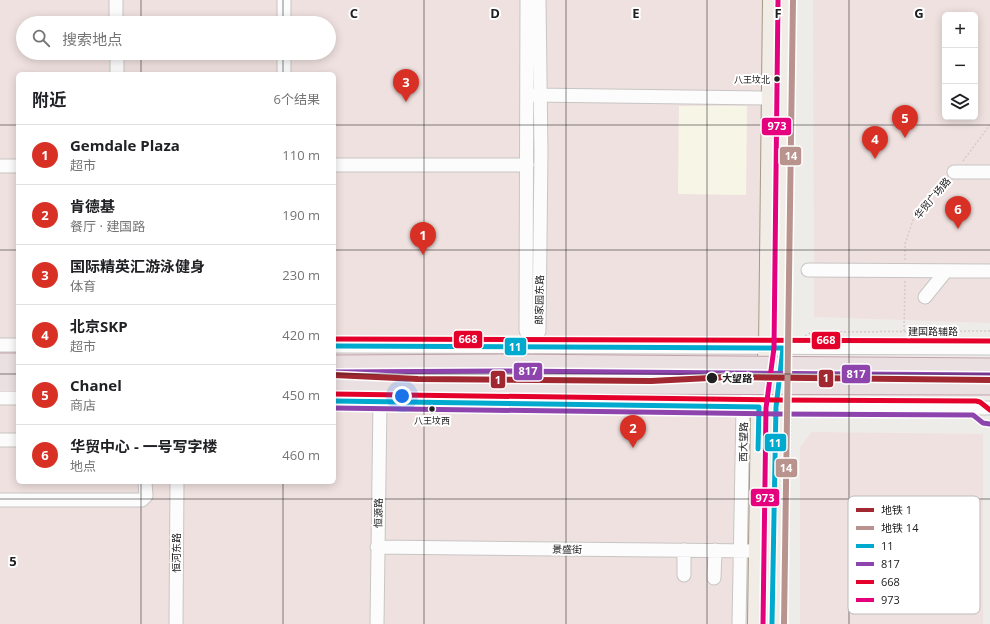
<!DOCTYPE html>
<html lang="zh">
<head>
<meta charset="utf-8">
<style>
  :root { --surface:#fff; --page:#f2f2f2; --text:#202124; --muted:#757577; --line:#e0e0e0; --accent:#d93025 }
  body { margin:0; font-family:"Open Sans","Noto Sans SC",sans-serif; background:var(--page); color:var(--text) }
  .controls { position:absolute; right:12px; top:12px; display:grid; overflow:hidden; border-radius:6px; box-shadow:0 2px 10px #0003 }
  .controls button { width:36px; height:36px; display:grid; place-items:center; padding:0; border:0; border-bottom:1px solid var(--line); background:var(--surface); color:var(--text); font:20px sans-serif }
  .you { position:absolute; left:402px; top:396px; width:14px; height:14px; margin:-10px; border:3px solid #fff; border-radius:50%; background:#1a73e8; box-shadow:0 0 0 6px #1a73e833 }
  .badge { display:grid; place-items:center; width:26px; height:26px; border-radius:50%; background:var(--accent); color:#fff; font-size:13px; font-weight:700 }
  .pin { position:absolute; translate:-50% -33px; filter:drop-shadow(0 1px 2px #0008) }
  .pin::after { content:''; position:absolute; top:21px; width:14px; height:12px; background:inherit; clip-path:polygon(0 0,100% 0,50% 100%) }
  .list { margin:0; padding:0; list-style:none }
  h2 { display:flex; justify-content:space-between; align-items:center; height:52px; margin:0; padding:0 16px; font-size:17px }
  h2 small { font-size:13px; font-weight:400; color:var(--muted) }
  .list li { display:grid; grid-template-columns:26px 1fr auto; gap:12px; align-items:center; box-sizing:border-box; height:60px; padding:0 16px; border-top:1px solid var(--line) }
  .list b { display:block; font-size:15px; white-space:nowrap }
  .list p { margin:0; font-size:13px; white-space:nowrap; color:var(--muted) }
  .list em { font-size:13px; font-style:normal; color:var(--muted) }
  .icon { flex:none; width:22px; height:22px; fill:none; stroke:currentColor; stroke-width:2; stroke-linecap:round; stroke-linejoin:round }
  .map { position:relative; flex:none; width:990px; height:624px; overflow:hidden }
  .search { position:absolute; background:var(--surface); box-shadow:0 2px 10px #0003; left:16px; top:16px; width:320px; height:44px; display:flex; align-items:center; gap:10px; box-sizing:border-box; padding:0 14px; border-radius:22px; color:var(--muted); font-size:15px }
  .panel { position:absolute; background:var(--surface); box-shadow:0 2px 10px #0003; left:16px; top:72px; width:320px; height:412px; border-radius:6px }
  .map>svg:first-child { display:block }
  .commercial { fill:#efe1df; fill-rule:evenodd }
  .education { fill:#f7f6e6 }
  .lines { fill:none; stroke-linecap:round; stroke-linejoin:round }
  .minor-casing { stroke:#c7c6c5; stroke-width:15 }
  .major-casing { stroke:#a49a85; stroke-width:18 }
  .highway-casing { stroke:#c3a1ab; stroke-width:21 }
  .path { stroke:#d7cac8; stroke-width:1.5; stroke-dasharray:2 2; stroke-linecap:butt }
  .minor { stroke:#fcfcfc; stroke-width:13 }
  .major { stroke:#f1ece6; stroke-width:16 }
  .highway { stroke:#ebe0e1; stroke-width:19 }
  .highway-bridge-casing { stroke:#c3a1ab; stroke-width:21; stroke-linecap:butt }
  .highway-bridge { stroke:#ebe0e1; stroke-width:19 }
  .bus-1-casing { stroke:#fff; stroke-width:8 }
  .bus-2-casing { stroke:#fff; stroke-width:8 }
  .bus-3-casing { stroke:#fff; stroke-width:8 }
  .bus-4-casing { stroke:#fff; stroke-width:8 }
  .bus-1 { stroke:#00a9ce; stroke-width:5 }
  .bus-2 { stroke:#8e44ad; stroke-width:5 }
  .bus-3 { stroke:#e4002b; stroke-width:5 }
  .bus-4 { stroke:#e5007d; stroke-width:5 }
  .metro-1-casing { stroke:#fff; stroke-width:9 }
  .metro-2-casing { stroke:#fff; stroke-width:9 }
  .metro-1 { stroke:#a12830; stroke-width:6 }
  .metro-2 { stroke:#b9938e; stroke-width:6 }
  .grid { fill:none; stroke:#202020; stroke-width:1; stroke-opacity:0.55 }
  .bus-dot { fill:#202020; stroke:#fff; stroke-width:1.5 }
  .labels { text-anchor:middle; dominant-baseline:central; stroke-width:4; stroke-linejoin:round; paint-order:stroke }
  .bus-label { font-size:9px; fill:#202020; stroke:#fff; text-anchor:end }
  .street-label { font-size:10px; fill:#202020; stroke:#fff }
  .stop-label { font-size:10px; font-weight:bold; fill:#202020; stroke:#fff; text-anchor:start }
  .key { fill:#fff; stroke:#bcbcbc; stroke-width:1 }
  .key-label { font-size:11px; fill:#202020 }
  .grid-label { font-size:13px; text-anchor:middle; font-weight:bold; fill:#202020; stroke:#fff; stroke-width:4; stroke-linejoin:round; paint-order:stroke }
  .line-badge { stroke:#fff; stroke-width:1.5 }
  .badge-label { font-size:11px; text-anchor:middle; font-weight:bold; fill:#fff }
</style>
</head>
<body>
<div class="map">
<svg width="990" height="624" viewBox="0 0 990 624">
  <rect width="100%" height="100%" fill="#eeece9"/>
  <path class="commercial" d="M0,0H777L770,624H0ZM23,23H329V53H23ZM18,74H334V482H18Z
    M813,0H990V323L814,317ZM945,15H975V117H945Z
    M812,432L983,434V624H800V447Z"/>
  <path class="education" d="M679,106H747L746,195L678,194Z"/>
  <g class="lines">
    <defs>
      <path id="minor" d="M116,0V23
        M284,0V23
        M527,0L526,330L532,347
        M117,53V74
        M284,53V74
        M533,95L770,98
        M334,165H527
        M0,166H18
        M954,172H990
        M808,270L990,271
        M925,297L946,271
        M0,345H18
        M334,346L990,348
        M532,347L539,331L541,152L539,0
        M0,398H18
        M334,401L776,407L990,408
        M0,440H18
        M0,500H142L146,496L145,482
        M377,547L757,551
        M684,575V550
        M714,578L715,550
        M176,624L177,482
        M377,624L380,401
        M739,624L743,407L755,377"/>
      <path id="major" d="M756,624L759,407L767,348L771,0
        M772,624L776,407L783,348L786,0"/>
      <path id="highway" d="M0,363H18
        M334,365L500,364
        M0,382H18
        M334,383L500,384"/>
    </defs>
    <use href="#minor" class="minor-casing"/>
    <use href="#major" class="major-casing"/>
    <use href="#highway" class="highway-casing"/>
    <path class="path" d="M963,161L990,125
      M905,260V244L914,217L947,180
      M904,331L905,281
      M805,336L812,332L990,331
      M787,624L791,418"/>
    <use href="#minor" class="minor"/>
    <use href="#major" class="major"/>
    <use href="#highway" class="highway"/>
    <defs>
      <path id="highway-bridge" d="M500,364L990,368
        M500,384L990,385"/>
    </defs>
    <use href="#highway-bridge" class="highway-bridge-casing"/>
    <use href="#highway-bridge" class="highway-bridge"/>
    <defs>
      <path id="bus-1" d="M334,346L783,348L776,407L772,624
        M334,401L759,407L758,449"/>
      <path id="bus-2" d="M334,372L500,371L990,375
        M334,408L776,414L973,415L983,423L990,424"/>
      <path id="bus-3" d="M334,339L990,341
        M334,394L776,400L976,401L980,402L990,410"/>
      <path id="bus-4" d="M763,624L766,408L774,348L778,0"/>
    </defs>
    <use href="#bus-1" class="bus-1-casing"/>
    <use href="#bus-2" class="bus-2-casing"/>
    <use href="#bus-3" class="bus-3-casing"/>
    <use href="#bus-4" class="bus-4-casing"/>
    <use href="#bus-1" class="bus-1"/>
    <use href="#bus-2" class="bus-2"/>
    <use href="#bus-3" class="bus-3"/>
    <use href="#bus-4" class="bus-4"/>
    <defs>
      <path id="metro-1" d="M334,375L418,379L651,381L729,377L990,380"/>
      <path id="metro-2" d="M784,624L793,0"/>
    </defs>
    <use href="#metro-1" class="metro-1-casing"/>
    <use href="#metro-2" class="metro-2-casing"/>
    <use href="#metro-1" class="metro-1"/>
    <use href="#metro-2" class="metro-2"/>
  </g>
  <path class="grid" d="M141,0V23M283,0V23M424,0V624M566,0V624M707,0V624M849,0V624M141,53V74M283,53V74M0,125H18M334,125H990M0,250H18M334,250H990M0,374H18M334,374H990M141,482V624M283,482V624M0,499H990"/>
  <g class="bus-dot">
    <circle cx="777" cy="79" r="3.5"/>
    <circle cx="712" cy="378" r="6"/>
    <circle cx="432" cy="409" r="3.5"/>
  </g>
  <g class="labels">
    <g class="bus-label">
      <text x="770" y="79">八王坟北</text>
      <text x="432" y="420" text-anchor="middle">八王坟西</text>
    </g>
    <g class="street-label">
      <text transform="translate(932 198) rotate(-50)">华贸广场路</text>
      <text transform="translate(539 300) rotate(-89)">郎家园东路</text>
      <text x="933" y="331">建国路辅路</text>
      <text transform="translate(743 442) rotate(-89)">西大望路</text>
      <text transform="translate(378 513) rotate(-89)">恒源路</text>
      <text transform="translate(567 549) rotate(1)">景盛街</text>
      <text transform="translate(176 553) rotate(-90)">恒河东路</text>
    </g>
    <g class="stop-label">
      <text x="722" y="378">大望路</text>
    </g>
  </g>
  <rect x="848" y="496" width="132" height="118" rx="6" class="key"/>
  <rect x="856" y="508" width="18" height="4" fill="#a12830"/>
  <rect x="856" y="526" width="18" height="4" fill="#b9938e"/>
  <rect x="856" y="544" width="18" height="4" fill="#00a9ce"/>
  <rect x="856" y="562" width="18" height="4" fill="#8e44ad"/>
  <rect x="856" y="580" width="18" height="4" fill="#e4002b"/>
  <rect x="856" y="598" width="18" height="4" fill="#e5007d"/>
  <g class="key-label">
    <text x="881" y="514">地铁 1</text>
    <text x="881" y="532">地铁 14</text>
    <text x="881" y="550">11</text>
    <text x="881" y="568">817</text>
    <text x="881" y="586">668</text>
    <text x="881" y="604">973</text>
  </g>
  <g class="grid-label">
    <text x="354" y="18">C</text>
    <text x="495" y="18">D</text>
    <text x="636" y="18">E</text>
    <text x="778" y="18">F</text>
    <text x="919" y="18">G</text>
    <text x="13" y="566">5</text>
  </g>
  <g class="line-badge">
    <rect x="761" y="117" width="31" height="19" rx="4" fill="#e5007d"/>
    <rect x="779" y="146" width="23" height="20" rx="4" fill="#b9938e"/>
    <rect x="453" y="330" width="30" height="19" rx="4" fill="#e4002b"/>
    <rect x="811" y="331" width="30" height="19" rx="4" fill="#e4002b"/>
    <rect x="504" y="337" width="23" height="19" rx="4" fill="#00a9ce"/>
    <rect x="513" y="362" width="30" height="19" rx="4" fill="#8e44ad"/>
    <rect x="841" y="364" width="30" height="20" rx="4" fill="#8e44ad"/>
    <rect x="818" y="369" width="16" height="19" rx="4" fill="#a12830"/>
    <rect x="490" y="370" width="16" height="19" rx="4" fill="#a12830"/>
    <rect x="764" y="433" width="23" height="19" rx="4" fill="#00a9ce"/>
    <rect x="775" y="458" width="23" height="20" rx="4" fill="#b9938e"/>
    <rect x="750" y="488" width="30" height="19" rx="4" fill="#e5007d"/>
  </g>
  <g class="badge-label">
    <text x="777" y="130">973</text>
    <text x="791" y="160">14</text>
    <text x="468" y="343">668</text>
    <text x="826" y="344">668</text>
    <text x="515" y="351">11</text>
    <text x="528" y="375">817</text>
    <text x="856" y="378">817</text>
    <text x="826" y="382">1</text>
    <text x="498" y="384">1</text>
    <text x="775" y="447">11</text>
    <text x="786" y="472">14</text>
    <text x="765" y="502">973</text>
  </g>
</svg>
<div class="controls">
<button>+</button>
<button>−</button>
<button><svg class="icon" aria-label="layers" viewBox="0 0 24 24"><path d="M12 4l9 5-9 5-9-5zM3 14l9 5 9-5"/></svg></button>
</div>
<div class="you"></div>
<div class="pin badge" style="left:423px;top:255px">1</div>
<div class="pin badge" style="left:633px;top:448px">2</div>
<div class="pin badge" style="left:406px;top:102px">3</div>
<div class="pin badge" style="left:875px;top:159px">4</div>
<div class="pin badge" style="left:905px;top:138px">5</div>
<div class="pin badge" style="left:958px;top:229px">6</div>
<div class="search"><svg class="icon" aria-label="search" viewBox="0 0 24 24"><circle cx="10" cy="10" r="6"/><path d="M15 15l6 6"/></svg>搜索地点</div>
<section class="panel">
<h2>附近<small>6个结果</small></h2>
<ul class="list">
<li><span class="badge">1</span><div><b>Gemdale Plaza</b><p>超市</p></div><em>110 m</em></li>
<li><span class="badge">2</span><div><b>肯德基</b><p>餐厅 · 建国路</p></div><em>190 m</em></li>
<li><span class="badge">3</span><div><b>国际精英汇游泳健身</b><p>体育</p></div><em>230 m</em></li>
<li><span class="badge">4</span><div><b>北京SKP</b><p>超市</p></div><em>420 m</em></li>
<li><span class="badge">5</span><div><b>Chanel</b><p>商店</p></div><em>450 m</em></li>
<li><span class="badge">6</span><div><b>华贸中心 - 一号写字楼</b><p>地点</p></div><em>460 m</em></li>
</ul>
</section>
</div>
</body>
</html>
